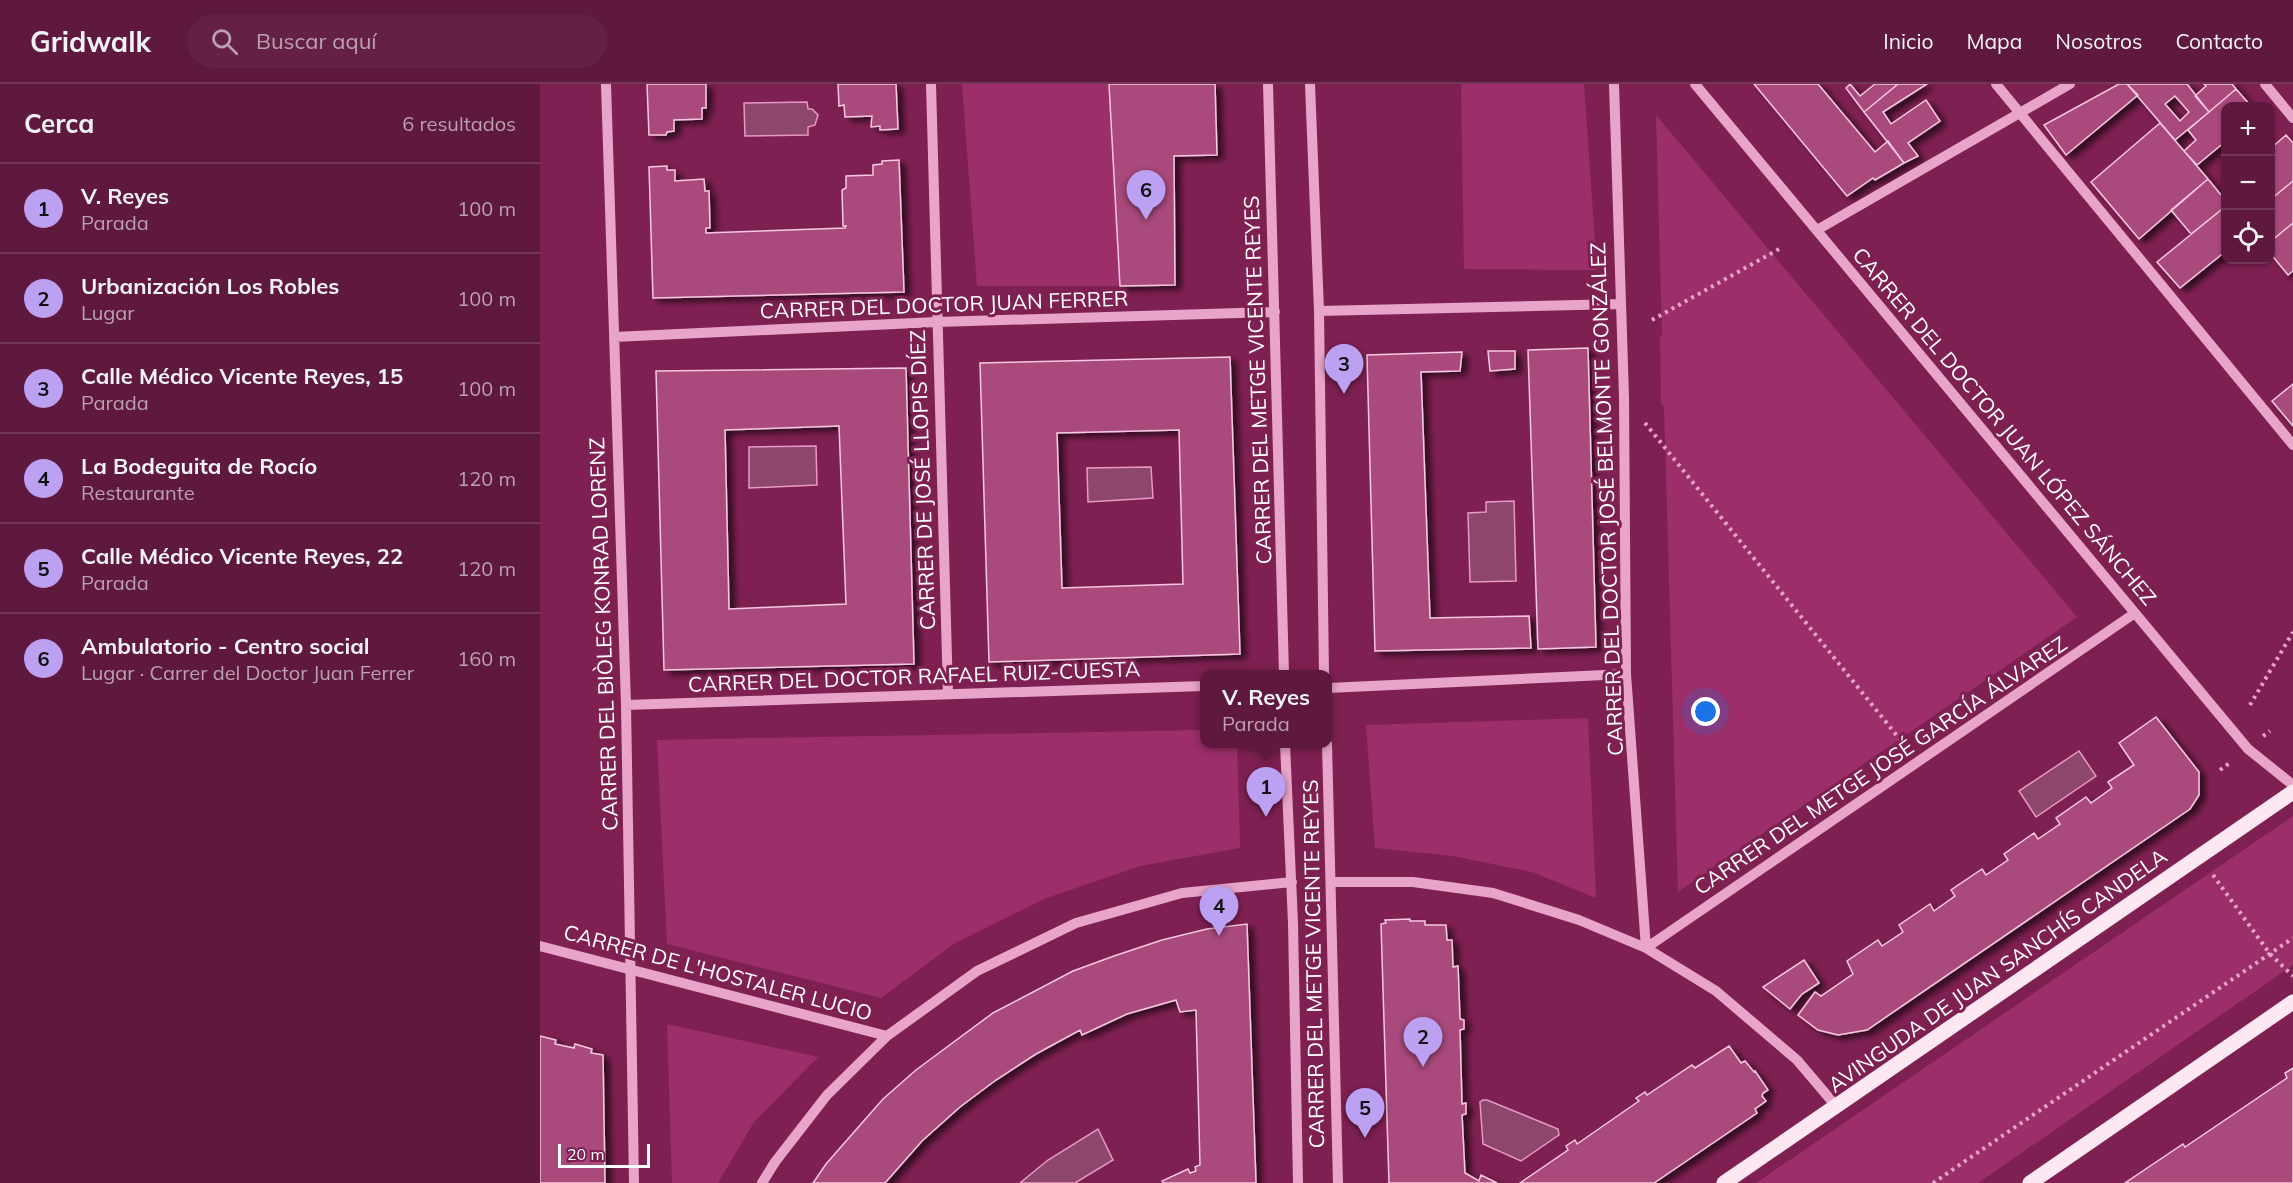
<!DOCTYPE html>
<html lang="es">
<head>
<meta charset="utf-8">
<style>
  :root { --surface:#5f183e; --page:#652145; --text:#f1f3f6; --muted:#baa0b0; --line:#733758; --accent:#bca0f2 }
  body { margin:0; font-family:Mulish,sans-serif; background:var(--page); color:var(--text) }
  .controls { position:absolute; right:18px; top:18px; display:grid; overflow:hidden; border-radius:12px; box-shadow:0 2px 4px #0004 }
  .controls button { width:54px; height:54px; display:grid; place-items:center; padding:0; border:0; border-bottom:2px solid var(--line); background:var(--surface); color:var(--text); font:30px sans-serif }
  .scale { position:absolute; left:18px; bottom:15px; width:92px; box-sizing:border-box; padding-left:6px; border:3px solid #fff; border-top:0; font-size:16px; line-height:21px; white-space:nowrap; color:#fff; -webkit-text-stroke:4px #7f2052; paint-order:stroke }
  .you { position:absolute; left:1166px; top:628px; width:21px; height:21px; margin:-15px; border:4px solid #fff; border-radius:50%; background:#1a73e8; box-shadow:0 0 0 9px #1a73e833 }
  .badge { display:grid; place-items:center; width:39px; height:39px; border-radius:50%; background:var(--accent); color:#111; font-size:20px; font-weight:700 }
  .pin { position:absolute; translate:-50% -50px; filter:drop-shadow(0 2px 3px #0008) }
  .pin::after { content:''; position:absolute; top:32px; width:21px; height:18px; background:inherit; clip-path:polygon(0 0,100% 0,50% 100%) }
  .popup { position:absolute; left:660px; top:586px; width:132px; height:78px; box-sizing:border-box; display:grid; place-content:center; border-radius:12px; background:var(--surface); filter:drop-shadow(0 2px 4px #0005); font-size:20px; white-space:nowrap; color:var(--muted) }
  .popup b { font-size:22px; color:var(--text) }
  .popup::after { content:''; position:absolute; left:50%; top:100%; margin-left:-12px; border:12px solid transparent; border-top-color:var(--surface) }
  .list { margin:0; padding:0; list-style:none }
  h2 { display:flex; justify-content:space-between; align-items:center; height:78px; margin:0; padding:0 24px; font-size:26px }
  h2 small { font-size:20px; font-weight:400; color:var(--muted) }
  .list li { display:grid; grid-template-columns:39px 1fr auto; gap:18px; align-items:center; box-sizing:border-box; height:90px; padding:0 24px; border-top:2px solid var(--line) }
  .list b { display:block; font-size:22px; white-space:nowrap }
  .list p { margin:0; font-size:20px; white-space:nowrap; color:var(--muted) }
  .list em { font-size:20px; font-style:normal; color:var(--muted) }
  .icon { flex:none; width:33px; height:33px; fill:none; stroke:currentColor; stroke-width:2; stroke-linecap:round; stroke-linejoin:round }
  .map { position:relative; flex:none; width:1753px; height:1099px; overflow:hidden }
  header { display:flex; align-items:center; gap:36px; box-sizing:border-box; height:84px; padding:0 30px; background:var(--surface); border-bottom:2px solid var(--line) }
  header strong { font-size:28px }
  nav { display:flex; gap:33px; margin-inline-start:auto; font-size:21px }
  .search { width:420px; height:54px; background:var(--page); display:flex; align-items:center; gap:15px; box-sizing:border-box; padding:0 21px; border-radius:33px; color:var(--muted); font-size:22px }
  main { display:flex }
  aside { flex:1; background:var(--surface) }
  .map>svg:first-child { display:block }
  .green { fill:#9c2f6a }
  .water { fill:#8d476c; stroke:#e998c5; stroke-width:1.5 }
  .building { fill:#a9487c; stroke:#f6c8e1; stroke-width:1.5; fill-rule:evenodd; filter:url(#shadow) }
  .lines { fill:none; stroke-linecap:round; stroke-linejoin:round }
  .path { stroke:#e8a4c9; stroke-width:4; stroke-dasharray:3 4.5; stroke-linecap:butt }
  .minor { stroke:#e8a4c9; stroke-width:10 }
  .major { stroke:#fde7f2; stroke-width:15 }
  .labels { text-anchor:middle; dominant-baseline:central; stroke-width:6; stroke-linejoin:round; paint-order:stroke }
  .street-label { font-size:21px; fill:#fff; stroke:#7f2052 }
</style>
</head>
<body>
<header>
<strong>Gridwalk</strong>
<div class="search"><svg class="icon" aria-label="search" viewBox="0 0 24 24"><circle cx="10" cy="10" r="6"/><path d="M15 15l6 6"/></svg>Buscar aquí</div>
<nav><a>Inicio</a><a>Mapa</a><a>Nosotros</a><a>Contacto</a></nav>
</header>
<main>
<aside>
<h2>Cerca<small>6 resultados</small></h2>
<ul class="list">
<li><span class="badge">1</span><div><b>V. Reyes</b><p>Parada</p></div><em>100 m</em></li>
<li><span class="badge">2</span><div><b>Urbanización Los Robles</b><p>Lugar</p></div><em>100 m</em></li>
<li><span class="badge">3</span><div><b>Calle Médico Vicente Reyes, 15</b><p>Parada</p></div><em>100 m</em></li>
<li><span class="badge">4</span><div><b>La Bodeguita de Rocío</b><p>Restaurante</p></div><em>120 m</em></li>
<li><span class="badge">5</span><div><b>Calle Médico Vicente Reyes, 22</b><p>Parada</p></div><em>120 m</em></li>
<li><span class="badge">6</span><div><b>Ambulatorio - Centro social</b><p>Lugar · Carrer del Doctor Juan Ferrer</p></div><em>160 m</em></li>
</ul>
</aside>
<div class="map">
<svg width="1753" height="1099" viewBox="0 0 1753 1099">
  <defs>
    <filter id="shadow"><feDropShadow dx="6" dy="4" stdDeviation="3" flood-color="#0009"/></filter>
  </defs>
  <rect width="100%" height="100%" fill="#7f2052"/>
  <path class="green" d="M422,0H569L580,202H437Z
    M921,0H1044L1057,186L924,185Z
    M1116,31L1537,533L1138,808L1124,323L1121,319L1120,252L1122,251Z
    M1048,634L1056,814L992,788L913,772L835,764L826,641Z
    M664,646V660H697L700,764L600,782L504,815L415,859L341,914L127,860L117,656Z
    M1753,732V881L1438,1099H1216Z
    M127,940L278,973L214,1038L178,1099H132Z"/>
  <path class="water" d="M267,18L268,25H272L278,31L275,41L268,43V51L205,52L204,19Z
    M276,362L277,401L209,404V363Z
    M611,383L613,414L548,418L547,384Z
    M974,417L976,497L930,498L928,429L946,428V418Z
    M1539,667L1556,692L1496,733L1479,707Z
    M943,1016H947L1018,1045L1019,1051L981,1077L943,1060L940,1018Z
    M558,1045L573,1076L535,1099H480L508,1076Z"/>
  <path class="building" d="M107,0H166V24H162V35L134,36V47L127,48L126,51H109Z
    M298,0H356L358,45L340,46V42L331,43L332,32L305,33L304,21L299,22Z
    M569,0H675L677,71L634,72L635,201L580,202Z
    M1214,0H1278L1335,68L1348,57L1364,79L1335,96L1333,94L1307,112Z
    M1310,0L1320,12L1335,0H1358L1324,28L1306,4Z
    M1358,0H1387L1343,28L1351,40L1386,16L1400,37L1368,59L1378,72L1364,79L1324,28Z
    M1579,0H1587L1598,11L1526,71L1504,41Z
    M1587,0H1647L1669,28L1635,56ZM1635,12L1649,28L1640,37L1625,20Z
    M1664,0H1692L1696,5L1669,28L1655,12L1666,2Z
    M1696,5L1711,22H1686V57L1657,81L1644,67L1656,56L1648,46Z
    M1620,39L1668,95L1599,155L1551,98Z
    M1746,51L1753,59V97L1730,116V65Z
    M359,76L364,208L113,214L109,83L127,82V86H135V97L164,95L165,107H169L170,144H166V149L305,144L306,142H303L302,106L306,104V92L333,91V81L342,80V77Z
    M1668,95L1686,117V122L1651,150L1631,126Z
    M1753,97V139L1730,158V116Z
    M1686,122V167L1640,204L1617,178Z
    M1753,139V187L1748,191L1730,169V158Z
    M1048,264L1056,563L998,565L988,266Z
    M948,267H975V285L950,287Z
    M922,268L920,287L881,288L890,534L989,532L991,564L835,567L827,271Z
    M690,273L700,570L449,578L440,279ZM639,346L643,500L522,504L517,349Z
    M366,284L374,580L124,586L116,287ZM299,342L306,520L189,525L185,346Z
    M1753,300V342L1732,317Z
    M1616,633L1659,688V711L1650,725L1327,946L1298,951L1278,946L1258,931L1275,908L1281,912L1313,890L1307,877L1338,856L1342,862L1363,848L1359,841L1390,820L1394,827L1415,812L1411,806L1442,785L1446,791L1468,776L1464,770L1494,749L1498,755L1520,740L1516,734L1546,713L1551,719L1572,704L1568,698L1594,681L1579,659Z
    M870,835V837H885V841H906L907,856H912L913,883L918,882L920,935L924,936V945L920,946L922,1020L926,1019V1030L922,1031L925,1089L939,1097L941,1091L957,1099H849L841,840L846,839L845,836Z
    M707,840L716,1099H623L622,1097L648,1085L650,1089L656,1087L655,1083L660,1081L656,926L640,928L636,916L587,930L542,951L540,946L496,970L456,996L420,1023L382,1057L345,1099H273L286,1080L343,1015L376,986L453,929L533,887L574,872L622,856L667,845Z
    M1264,876L1279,899L1262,910L1250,925L1223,903Z
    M0,952L16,956L15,960L34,964L35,960L52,965L51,969L63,971L65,1099H0Z
    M1189,962L1201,979L1205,977L1214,988L1215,987L1228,1006L1223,1009L1222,1012L1226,1017L1215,1025L1217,1029L1114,1099H980L1028,1066L1026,1062L1035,1056L1037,1060L1099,1017L1096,1014L1105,1008L1107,1011L1152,981L1155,984Z
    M1753,984V1099H1585L1643,1060L1645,1063L1747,994L1745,989Z"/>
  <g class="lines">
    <path class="path" d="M1112,236L1241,164
      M1105,339L1362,658
      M1710,621L1753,548
      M1723,652L1730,647
      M1680,686L1691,678
      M1673,791L1730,870L1753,892
      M1393,1099L1753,854"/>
    <path class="minor" d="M66,0L86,621L94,1099
      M391,0L408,610
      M728,0L744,590
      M770,0L779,227L784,590
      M1074,0L1084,313L1086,590L1106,864L1595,529
      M1155,0L1708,665L1753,701
      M1456,0L1753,361
      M1725,0L1753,34
      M1277,146L1530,0
      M779,227L1080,220
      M74,253L397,238L735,228
      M788,604L1086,590
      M86,621L664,602
      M745,660L753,839L758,1099
      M787,660L798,1099
      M792,798H873L953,809L1039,836L1106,864L1176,907L1257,976L1296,1022
      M0,862L347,952
      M222,1099L235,1078L287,1011L347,952L437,887L536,839L642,809L752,798"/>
    <path class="major" d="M1184,1099L1753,708
      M1490,1099L1753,918"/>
  </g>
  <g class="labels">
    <g class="street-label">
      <text transform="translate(404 220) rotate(-2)">CARRER DEL DOCTOR JUAN FERRER</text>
      <text transform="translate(717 296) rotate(-92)">CARRER DEL METGE VICENTE REYES</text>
      <text transform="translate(1465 342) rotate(50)">CARRER DEL DOCTOR JUAN LÓPEZ SÁNCHEZ</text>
      <text transform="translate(382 396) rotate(-92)">CARRER DE JOSÉ LLOPIS DÍEZ</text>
      <text transform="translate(1066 415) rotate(-92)">CARRER DEL DOCTOR JOSÉ BELMONTE GONZÁLEZ</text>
      <text transform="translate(63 550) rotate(-92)">CARRER DEL BIÒLEG KONRAD LORENZ</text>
      <text transform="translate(374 592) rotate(-2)">CARRER DEL DOCTOR RAFAEL RUIZ-CUESTA</text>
      <text transform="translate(1340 681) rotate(-34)">CARRER DEL METGE JOSÉ GARCÍA ÁLVAREZ</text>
      <text transform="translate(773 880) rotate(-91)">CARRER DEL METGE VICENTE REYES</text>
      <text transform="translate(1457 886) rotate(-35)">AVINGUDA DE JUAN SANCHÍS CANDELA</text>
      <text transform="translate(178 888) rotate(15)">CARRER DE L'HOSTALER LUCIO</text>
    </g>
  </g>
</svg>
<div class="controls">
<button>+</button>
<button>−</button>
<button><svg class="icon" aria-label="locate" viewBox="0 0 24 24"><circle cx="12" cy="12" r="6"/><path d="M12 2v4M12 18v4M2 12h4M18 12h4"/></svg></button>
</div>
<div class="scale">20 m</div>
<div class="you"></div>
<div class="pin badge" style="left:726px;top:733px">1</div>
<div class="popup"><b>V. Reyes</b>Parada</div>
<div class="pin badge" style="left:883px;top:983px">2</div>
<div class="pin badge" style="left:804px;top:310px">3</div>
<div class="pin badge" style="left:679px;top:852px">4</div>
<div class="pin badge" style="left:825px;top:1054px">5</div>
<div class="pin badge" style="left:606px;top:136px">6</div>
</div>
</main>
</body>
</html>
